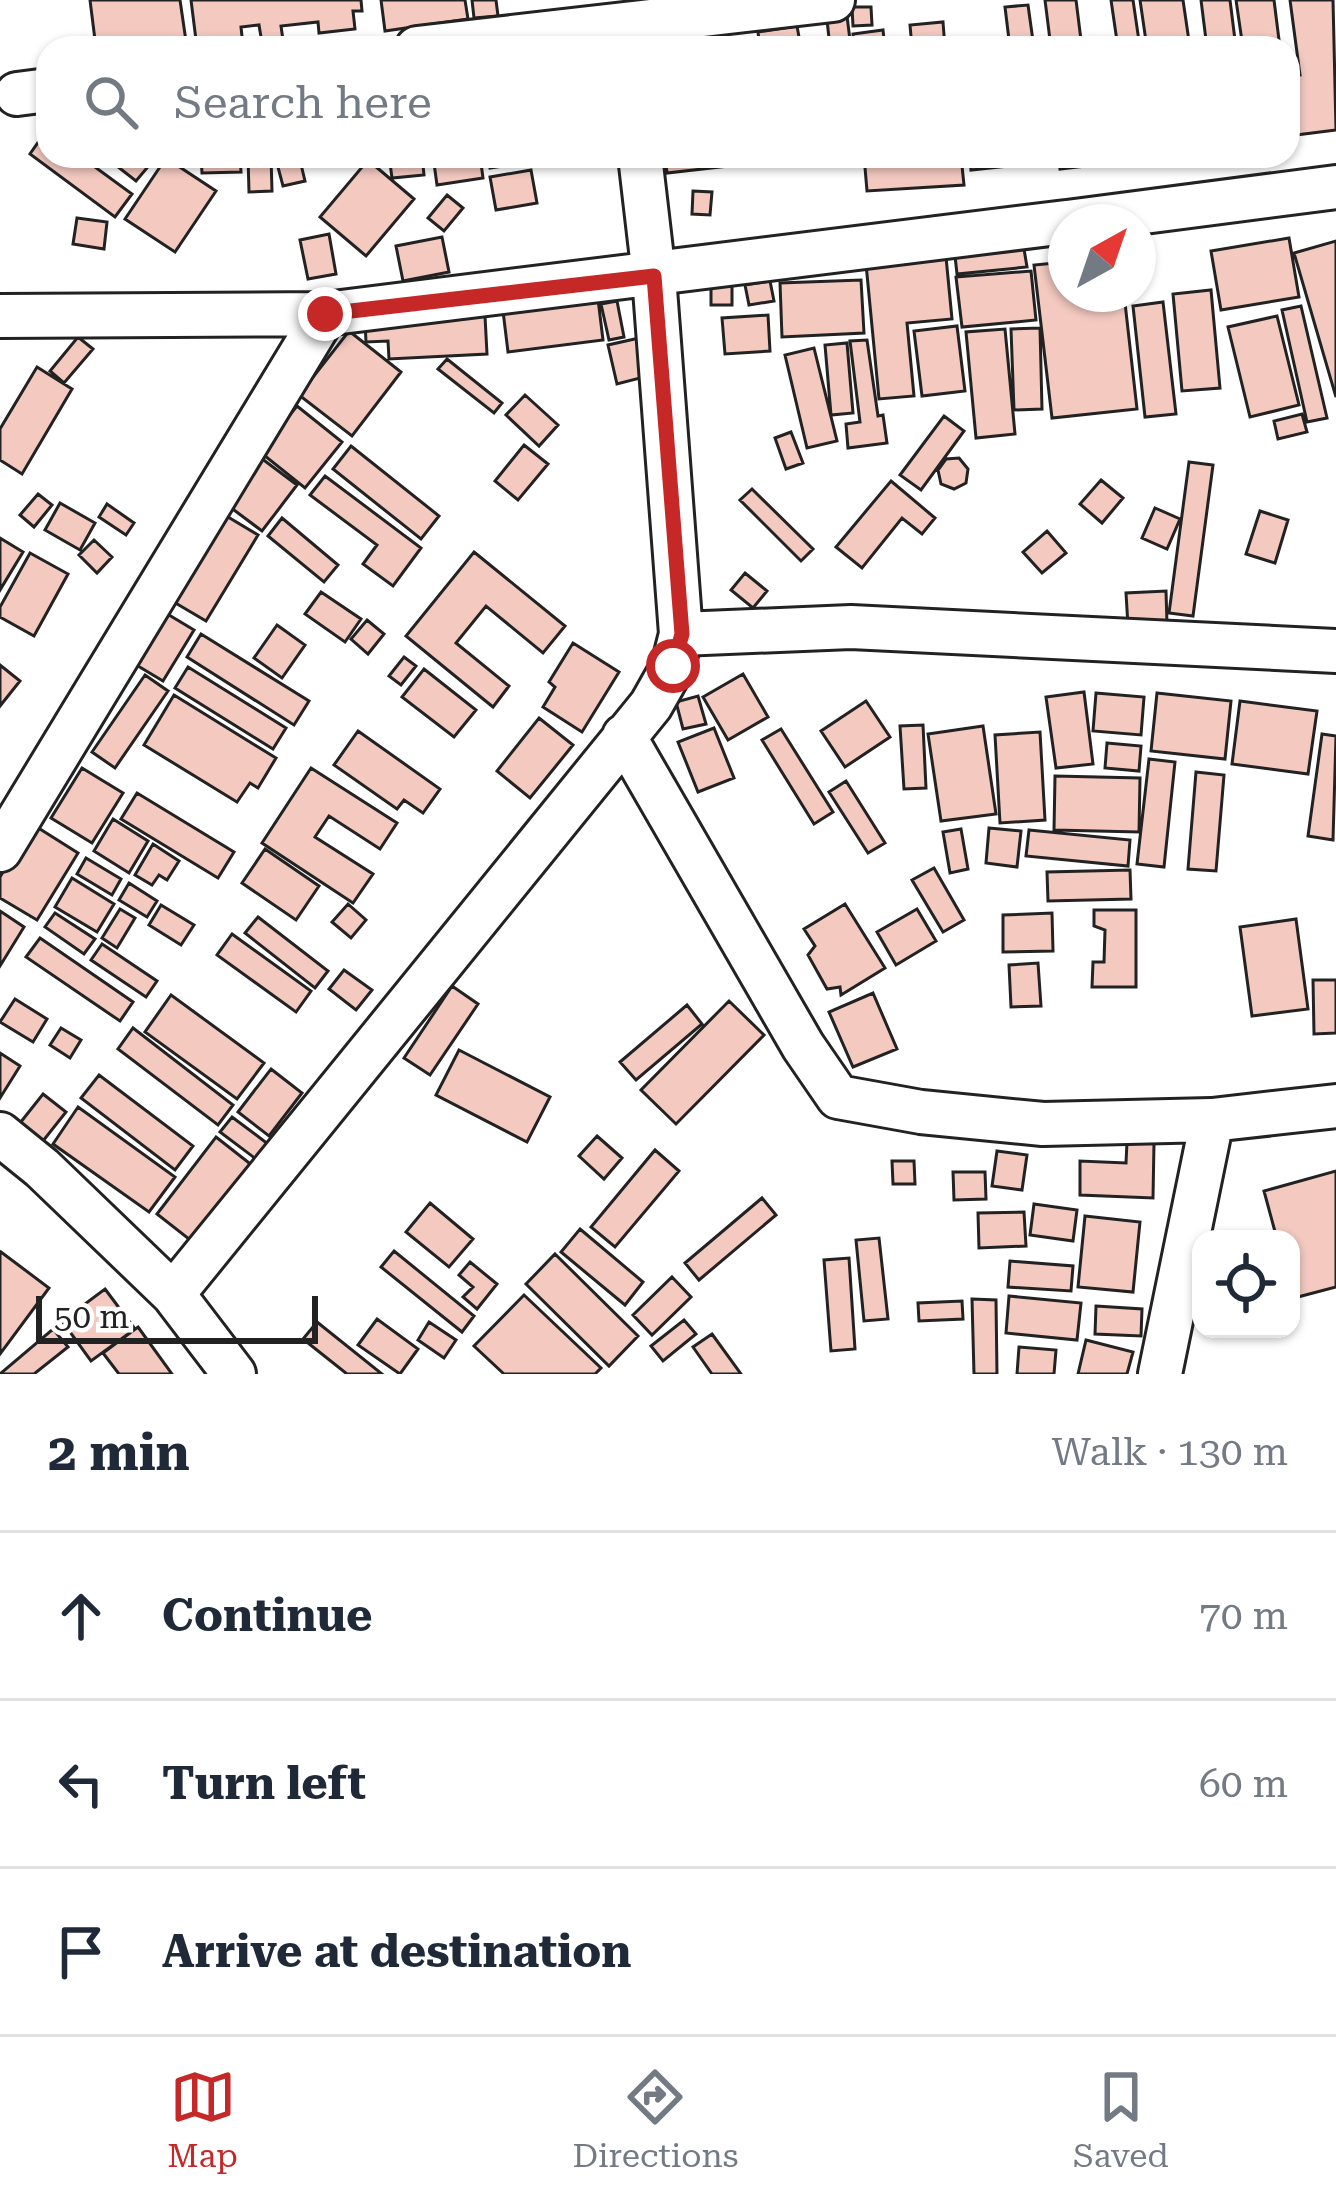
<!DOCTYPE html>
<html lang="en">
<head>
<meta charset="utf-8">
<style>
  :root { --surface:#fff; --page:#f6f6f7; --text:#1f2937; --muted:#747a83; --line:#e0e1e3; --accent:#c62828 }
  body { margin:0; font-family:"Roboto Serif",serif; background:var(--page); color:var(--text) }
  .controls { position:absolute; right:36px; bottom:36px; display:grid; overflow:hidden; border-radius:24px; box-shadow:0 3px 9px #0004 }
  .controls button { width:108px; height:108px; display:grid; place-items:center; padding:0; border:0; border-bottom:3px solid var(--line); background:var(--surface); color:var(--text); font:60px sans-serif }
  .compass { position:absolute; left:1048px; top:204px; width:108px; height:108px; border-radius:50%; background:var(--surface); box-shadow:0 3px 9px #0004; rotate:40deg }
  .scale { position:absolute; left:36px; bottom:30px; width:282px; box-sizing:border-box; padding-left:12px; border:6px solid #222; border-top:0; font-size:33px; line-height:42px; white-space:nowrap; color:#222; -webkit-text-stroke:9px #fff; paint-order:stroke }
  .stop { position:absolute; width:36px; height:36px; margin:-27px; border:9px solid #c62828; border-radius:50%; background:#fff }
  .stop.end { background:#c62828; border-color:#fff; box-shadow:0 3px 12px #0008 }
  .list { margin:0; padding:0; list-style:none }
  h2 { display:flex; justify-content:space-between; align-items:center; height:156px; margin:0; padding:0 48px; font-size:51px }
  h2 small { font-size:39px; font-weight:400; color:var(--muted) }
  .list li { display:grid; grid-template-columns:78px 1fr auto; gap:36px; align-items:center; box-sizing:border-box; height:168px; padding:0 48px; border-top:3px solid var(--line) }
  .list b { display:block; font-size:45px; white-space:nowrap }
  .list em { font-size:39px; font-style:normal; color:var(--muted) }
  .icon { flex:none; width:66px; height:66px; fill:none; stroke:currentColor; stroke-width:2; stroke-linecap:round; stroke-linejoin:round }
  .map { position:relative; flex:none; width:1336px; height:1374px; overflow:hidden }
  .search { position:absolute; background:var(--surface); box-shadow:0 3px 9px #0004; left:36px; right:36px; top:36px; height:132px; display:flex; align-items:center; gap:30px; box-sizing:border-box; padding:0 42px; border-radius:36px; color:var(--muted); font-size:45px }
  .sheet { height:660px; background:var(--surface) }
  nav { display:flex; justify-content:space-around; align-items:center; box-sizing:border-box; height:168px; border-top:3px solid var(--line); background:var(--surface); font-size:33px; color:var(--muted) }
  nav a { display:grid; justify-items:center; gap:6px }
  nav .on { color:var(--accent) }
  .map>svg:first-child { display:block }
  .building { fill:#f3c9c0; stroke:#222; stroke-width:3 }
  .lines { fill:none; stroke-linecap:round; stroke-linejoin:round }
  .minor-casing { stroke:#222; stroke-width:48 }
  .minor { stroke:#fff; stroke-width:42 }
  .route { stroke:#c62828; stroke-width:15 }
</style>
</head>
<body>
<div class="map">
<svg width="1336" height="1374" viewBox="0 0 1336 1374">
  <rect width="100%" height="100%" fill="#fff"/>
  <path class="building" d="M90,0H180L187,48H96Z
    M191,0H361L362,11H353L355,29L319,33L318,22L281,26L283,40L262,43L259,25L241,27L243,46L197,48Z
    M381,0H465L468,19L385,31Z
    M472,0H496L498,16L474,18Z
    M1045,0H1076L1082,48H1051Z
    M1111,0H1133L1140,48H1118Z
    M1140,0H1183L1190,48H1147Z
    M1201,0H1230L1236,48H1207Z
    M1236,0H1274L1280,48H1243Z
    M1290,0H1333L1336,130L1288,136V77L1300,75Z
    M1028,5L1034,48H1010L1005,7Z
    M852,7H871L872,25L853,26Z
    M846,8L851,48H830L826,10Z
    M943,22L945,48H912L910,25Z
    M797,26L801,48H760L758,32Z
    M883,30L885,48H854L853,34Z
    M46,131L48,156H80L132,194L115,217L30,154Z
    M104,156H157L136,181Z
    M201,156H240L241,172L202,173Z
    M248,156H271L272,191L249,192Z
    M275,156H299L305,181L283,186Z
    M389,156H422L424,175L392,178Z
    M433,156H480L483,178L437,185Z
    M488,156H529L530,162L490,168Z
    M665,156H765V162L667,173Z
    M864,156H961L964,185L867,191Z
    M970,156H1046L1047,162L971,170Z
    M1058,156H1101L1103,164L1060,169Z
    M166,158L216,191L175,252L125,219Z
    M368,160L414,199L366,256L320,217Z
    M531,170L537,203L496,210L490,177Z
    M693,191L712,192L710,215L692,214Z
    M447,195L463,208L444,231L428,218Z
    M77,218L107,222L104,249L73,244Z
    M329,234L336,274L308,279L300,240Z
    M442,237L449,272L403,281L396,246Z
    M1289,238L1299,297L1221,310L1211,251Z
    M1336,241V397L1294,253Z
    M1024,249L1027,267L957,274L955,256Z
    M946,257L952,319L907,323L914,396L879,399L866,264Z
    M1066,262V294H1124L1137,409L1052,418L1034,265Z
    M1031,271L1036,320L962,327L956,277Z
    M861,280L864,333L782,337L780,283Z
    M770,281L774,301L749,305L745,285Z
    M711,283H732V305H711Z
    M1211,290L1220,388L1182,391L1173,294Z
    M598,299L603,340L508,352L503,311Z
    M617,301L624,337L609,340L601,304Z
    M1163,302L1176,414L1145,417L1133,306Z
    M1301,306L1327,418L1307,422L1282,310Z
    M768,315L770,351L725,354L722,318Z
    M485,316L487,354L389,359L388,341L366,342L365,322Z
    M1277,316L1299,405L1250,417L1228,327Z
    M957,326L965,391L922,396L914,331Z
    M1040,328L1042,409L1014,410L1011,329Z
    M1005,329L1015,434L976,438L966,332Z
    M349,331L401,372L352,436L299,395Z
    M78,337L93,349L64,383L50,371Z
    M639,338L648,376L617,384L608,345Z
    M867,340L878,416L883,415L887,443L848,448L846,424L860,422L850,341Z
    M847,343L853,413L831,415L825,345Z
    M814,348L837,441L807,448L785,355Z
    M447,359L502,403L494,413L438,369Z
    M37,367L72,389L22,474L0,460V429Z
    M525,395L558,425L539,446L506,415Z
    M297,406L342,442L305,488L260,452Z
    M1302,414L1307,432L1278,439L1274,421Z
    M944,416L964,431L921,490L900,475Z
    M791,432L803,463L786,469L775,438Z
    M524,445L548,464L518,500L495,481Z
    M351,446L439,516L421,539L333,469Z
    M261,458L297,485L262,531L226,504Z
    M959,458L968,469L966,483L954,489L941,484L938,470L946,459Z
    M1189,462L1213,465L1193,616L1169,613Z
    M325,476L421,548L393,586L363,564L377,545L310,495Z
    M1101,480L1123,498L1102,523L1080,504Z
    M891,481L935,518L922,534L902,518L862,568L836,547Z
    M752,489L813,549L801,561L740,500Z
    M38,494L52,505L34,527L20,515Z
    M60,503L95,523L80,550L45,530Z
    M107,504L134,523L126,535L99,517Z
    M1155,508L1180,519L1167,549L1142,538Z
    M218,511L258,535L206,621L167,598Z
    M1260,511L1288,520L1275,563L1246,554Z
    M282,518L338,565L324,582L268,536Z
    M1047,531L1066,553L1042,573L1023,552Z
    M0,538L23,552L0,590Z
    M94,540L112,557L97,573L79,555Z
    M474,552L565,626L543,653L486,606L456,643L509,686L493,707L406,636Z
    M30,553L68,574L34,636L0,617V607Z
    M745,573L767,591L753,608L731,590Z
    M1166,591L1167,624L1128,626L1126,593Z
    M321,592L361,619L345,642L305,614Z
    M159,609L194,630L163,681L128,660Z
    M367,620L384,634L368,654L351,639Z
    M277,625L305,645L282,678L254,658Z
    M201,634L309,701L294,725L187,657Z
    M573,643L619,672L582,732L543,707L555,687L549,682Z
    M404,657L416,666L401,685L389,676Z
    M0,665L20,681L0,706Z
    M188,667L286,728L273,749L175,688Z
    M424,669L476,710L454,737L402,697Z
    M743,674L768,717L728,740L703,697Z
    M145,675L168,691L115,768L92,752Z
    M1084,692L1093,764L1056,768L1046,697Z
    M1096,693L1144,697L1141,735L1093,731Z
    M1157,693L1231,701L1225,759L1151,751Z
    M174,695L276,758L258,788L250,783L237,802L144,745Z
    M698,696L706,724L683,729L676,702Z
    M866,701L890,737L845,767L821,731Z
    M1240,701L1317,711L1308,774L1232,764Z
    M539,718L573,745L530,798L497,771Z
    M923,725L926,788L904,789L900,726Z
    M983,726L996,814L941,821L928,734Z
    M714,728L734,778L698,792L678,742Z
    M781,729L833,812L814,824L762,740Z
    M358,731L440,789L423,813L404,800L397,809L334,765Z
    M1040,732L1045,820L1000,823L995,735Z
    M1322,734L1336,736L1333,840L1308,836Z
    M1107,743L1141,746L1139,771L1105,768Z
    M1149,759L1175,762L1164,867L1137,864Z
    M82,768L123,793L92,843L51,818Z
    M311,768L397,823L380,849L329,816L315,837L373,874L353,903L262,843Z
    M1196,772L1224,775L1216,871L1188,869Z
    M1055,776L1140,778L1139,832L1054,830Z
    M846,781L885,843L868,853L829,792Z
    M137,793L234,852L218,878L121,819Z
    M113,819L148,841L129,873L94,851Z
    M32,824L78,853L37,920L0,898V877Z
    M989,828L1021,831L1017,867L986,863Z
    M961,829L968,869L950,873L943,832Z
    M1029,830L1130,840L1128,866L1026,856Z
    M153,844L179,861L167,880L159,875L152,885L135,875Z
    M265,849L319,886L296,920L242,883Z
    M86,858L121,879L112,895L77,874Z
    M934,868L964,920L943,932L912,880Z
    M1130,870L1131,899L1048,901L1047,872Z
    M72,878L114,904L97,932L55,907Z
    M129,883L157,901L147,917L119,900Z
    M348,904L366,920L351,938L332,922Z
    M845,904L885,968L841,995L840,987L827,989L808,955L815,946L804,929Z
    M161,905L194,925L181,945L149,925Z
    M120,909L135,918L117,948L102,938Z
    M917,909L936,941L896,965L877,932Z
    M1094,910H1136V987H1092L1093,962H1104L1105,930L1094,926Z
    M0,911L24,927L0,966Z
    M55,913L95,939L84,954L45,927Z
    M1052,913L1053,951L1003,952V915Z
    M258,917L328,971L315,988L245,933Z
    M1296,919L1308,1009L1252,1016L1240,927Z
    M232,934L311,991L296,1012L217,955Z
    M40,938L133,1002L120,1021L26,957Z
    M102,944L157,981L146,997L91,960Z
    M1038,963L1041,1006L1011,1007L1009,965Z
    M344,970L372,990L356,1010L329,989Z
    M1313,980H1336V1033L1314,1034Z
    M452,986L478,1004L430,1075L404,1058Z
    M873,993L897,1049L853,1067L829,1012Z
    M171,995L264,1063L237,1099L145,1032Z
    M15,999L47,1019L33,1042L0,1022Z
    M729,1001L764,1035L676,1124L641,1090Z
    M687,1005L702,1024L636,1080L620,1062Z
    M61,1028L81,1040L70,1058L50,1045Z
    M133,1028L233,1105L218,1125L118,1049Z
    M459,1050L550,1097L527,1142L436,1095Z
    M0,1053L20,1066L0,1098Z
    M271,1069L302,1093L269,1136L238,1112Z
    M99,1075L193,1146L175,1170L81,1098Z
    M43,1094L66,1112L43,1141L20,1123Z
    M78,1107L175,1177L149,1212L53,1144Z
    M232,1117L268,1144L256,1159L220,1132Z
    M597,1136L622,1158L604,1179L579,1156Z
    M216,1137L253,1166L194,1243L157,1214Z
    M1127,1142L1154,1143L1153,1198L1080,1195V1161L1126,1163Z
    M655,1150L679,1171L615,1247L591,1227Z
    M997,1151L1027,1155L1022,1190L992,1186Z
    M892,1161H914L915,1184H893Z
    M1336,1171V1287L1294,1298L1291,1239H1277L1264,1191Z
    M953,1172H985L986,1199L954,1200Z
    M762,1198L776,1215L699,1280L685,1263Z
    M430,1203L473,1239L449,1267L406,1232Z
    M1034,1204L1077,1210L1073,1241L1030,1235Z
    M1024,1212L1026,1246L979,1248L978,1213Z
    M1085,1216L1140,1222L1133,1292L1078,1287Z
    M580,1229L643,1282L625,1305L561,1252Z
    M879,1238L888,1319L864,1321L856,1240Z
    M394,1251L474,1316L462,1332L381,1267Z
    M1,1252L49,1288L0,1354V1254Z
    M555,1254L638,1336L609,1366L526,1284Z
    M849,1258L855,1349L831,1351L824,1260Z
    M1010,1261L1073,1266L1071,1291L1008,1287Z
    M470,1262L497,1284L477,1309L463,1297L473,1287L459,1275Z
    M672,1277L691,1297L652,1335L633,1315Z
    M105,1289L135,1329L91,1361L62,1321Z
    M524,1295L601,1368L595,1374H504L474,1346Z
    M1009,1296L1081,1303L1077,1340L1006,1333Z
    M972,1299L996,1300L997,1374H974Z
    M962,1301L963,1319L919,1321L918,1303Z
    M1096,1306L1142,1309L1141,1336L1095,1334Z
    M377,1319L418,1349L400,1374L358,1345Z
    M684,1320L696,1334L663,1361L651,1346Z
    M317,1322L382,1374H347L303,1339Z
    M429,1322L456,1340L444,1358L418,1340Z
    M138,1327L172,1374H119L103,1353Z
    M53,1329L68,1347L34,1374H0Z
    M712,1334L741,1374H712L693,1347Z
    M1086,1340L1133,1352L1127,1374H1078Z
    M1019,1347L1056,1350L1054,1374H1017Z"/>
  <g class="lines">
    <defs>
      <path id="minor" d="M417,48L833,0
        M17,94L48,90
        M1067,222L1336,187
        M0,316L325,314L1066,222
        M681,634L851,627L1336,651
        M624,736L803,1046L838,1097L921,1112L1043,1124L1212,1120L1336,1106
        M0,850L325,314
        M0,1134L42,1168L173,1294L234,1374
        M173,1294L651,705L673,666L681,634L654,276L640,156
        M1160,1374L1212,1120"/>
    </defs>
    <use href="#minor" class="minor-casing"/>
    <use href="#minor" class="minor"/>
  </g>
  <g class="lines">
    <path class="route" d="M325,314L654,276L682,634L673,666"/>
  </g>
</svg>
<div class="controls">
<button><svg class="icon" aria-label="locate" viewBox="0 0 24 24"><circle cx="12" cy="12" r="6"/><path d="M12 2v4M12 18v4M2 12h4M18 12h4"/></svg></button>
</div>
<svg class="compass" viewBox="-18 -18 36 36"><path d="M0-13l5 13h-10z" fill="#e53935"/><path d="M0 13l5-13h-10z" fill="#747a83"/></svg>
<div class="scale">50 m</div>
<div class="stop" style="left:673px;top:666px"></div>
<div class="stop end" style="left:325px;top:314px"></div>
<div class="search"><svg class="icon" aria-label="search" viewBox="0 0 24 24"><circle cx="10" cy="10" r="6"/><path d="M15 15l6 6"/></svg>Search here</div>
</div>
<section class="sheet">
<h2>2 min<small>Walk · 130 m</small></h2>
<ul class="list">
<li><svg class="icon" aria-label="ahead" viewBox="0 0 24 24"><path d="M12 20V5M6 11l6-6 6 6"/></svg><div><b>Continue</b></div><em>70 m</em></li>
<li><svg class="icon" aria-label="left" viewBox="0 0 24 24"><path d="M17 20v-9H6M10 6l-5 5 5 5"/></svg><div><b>Turn left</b></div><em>60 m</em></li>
<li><svg class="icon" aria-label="arrive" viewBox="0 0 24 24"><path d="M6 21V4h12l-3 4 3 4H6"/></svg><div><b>Arrive at destination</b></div></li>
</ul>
</section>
<nav>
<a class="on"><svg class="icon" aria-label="map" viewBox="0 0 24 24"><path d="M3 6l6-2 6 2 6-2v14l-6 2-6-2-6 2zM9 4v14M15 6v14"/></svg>Map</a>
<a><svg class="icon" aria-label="directions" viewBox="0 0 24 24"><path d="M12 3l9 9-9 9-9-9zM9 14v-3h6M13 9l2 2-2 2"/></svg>Directions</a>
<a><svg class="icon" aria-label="saved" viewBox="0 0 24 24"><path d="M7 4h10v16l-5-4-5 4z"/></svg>Saved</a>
</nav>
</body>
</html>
